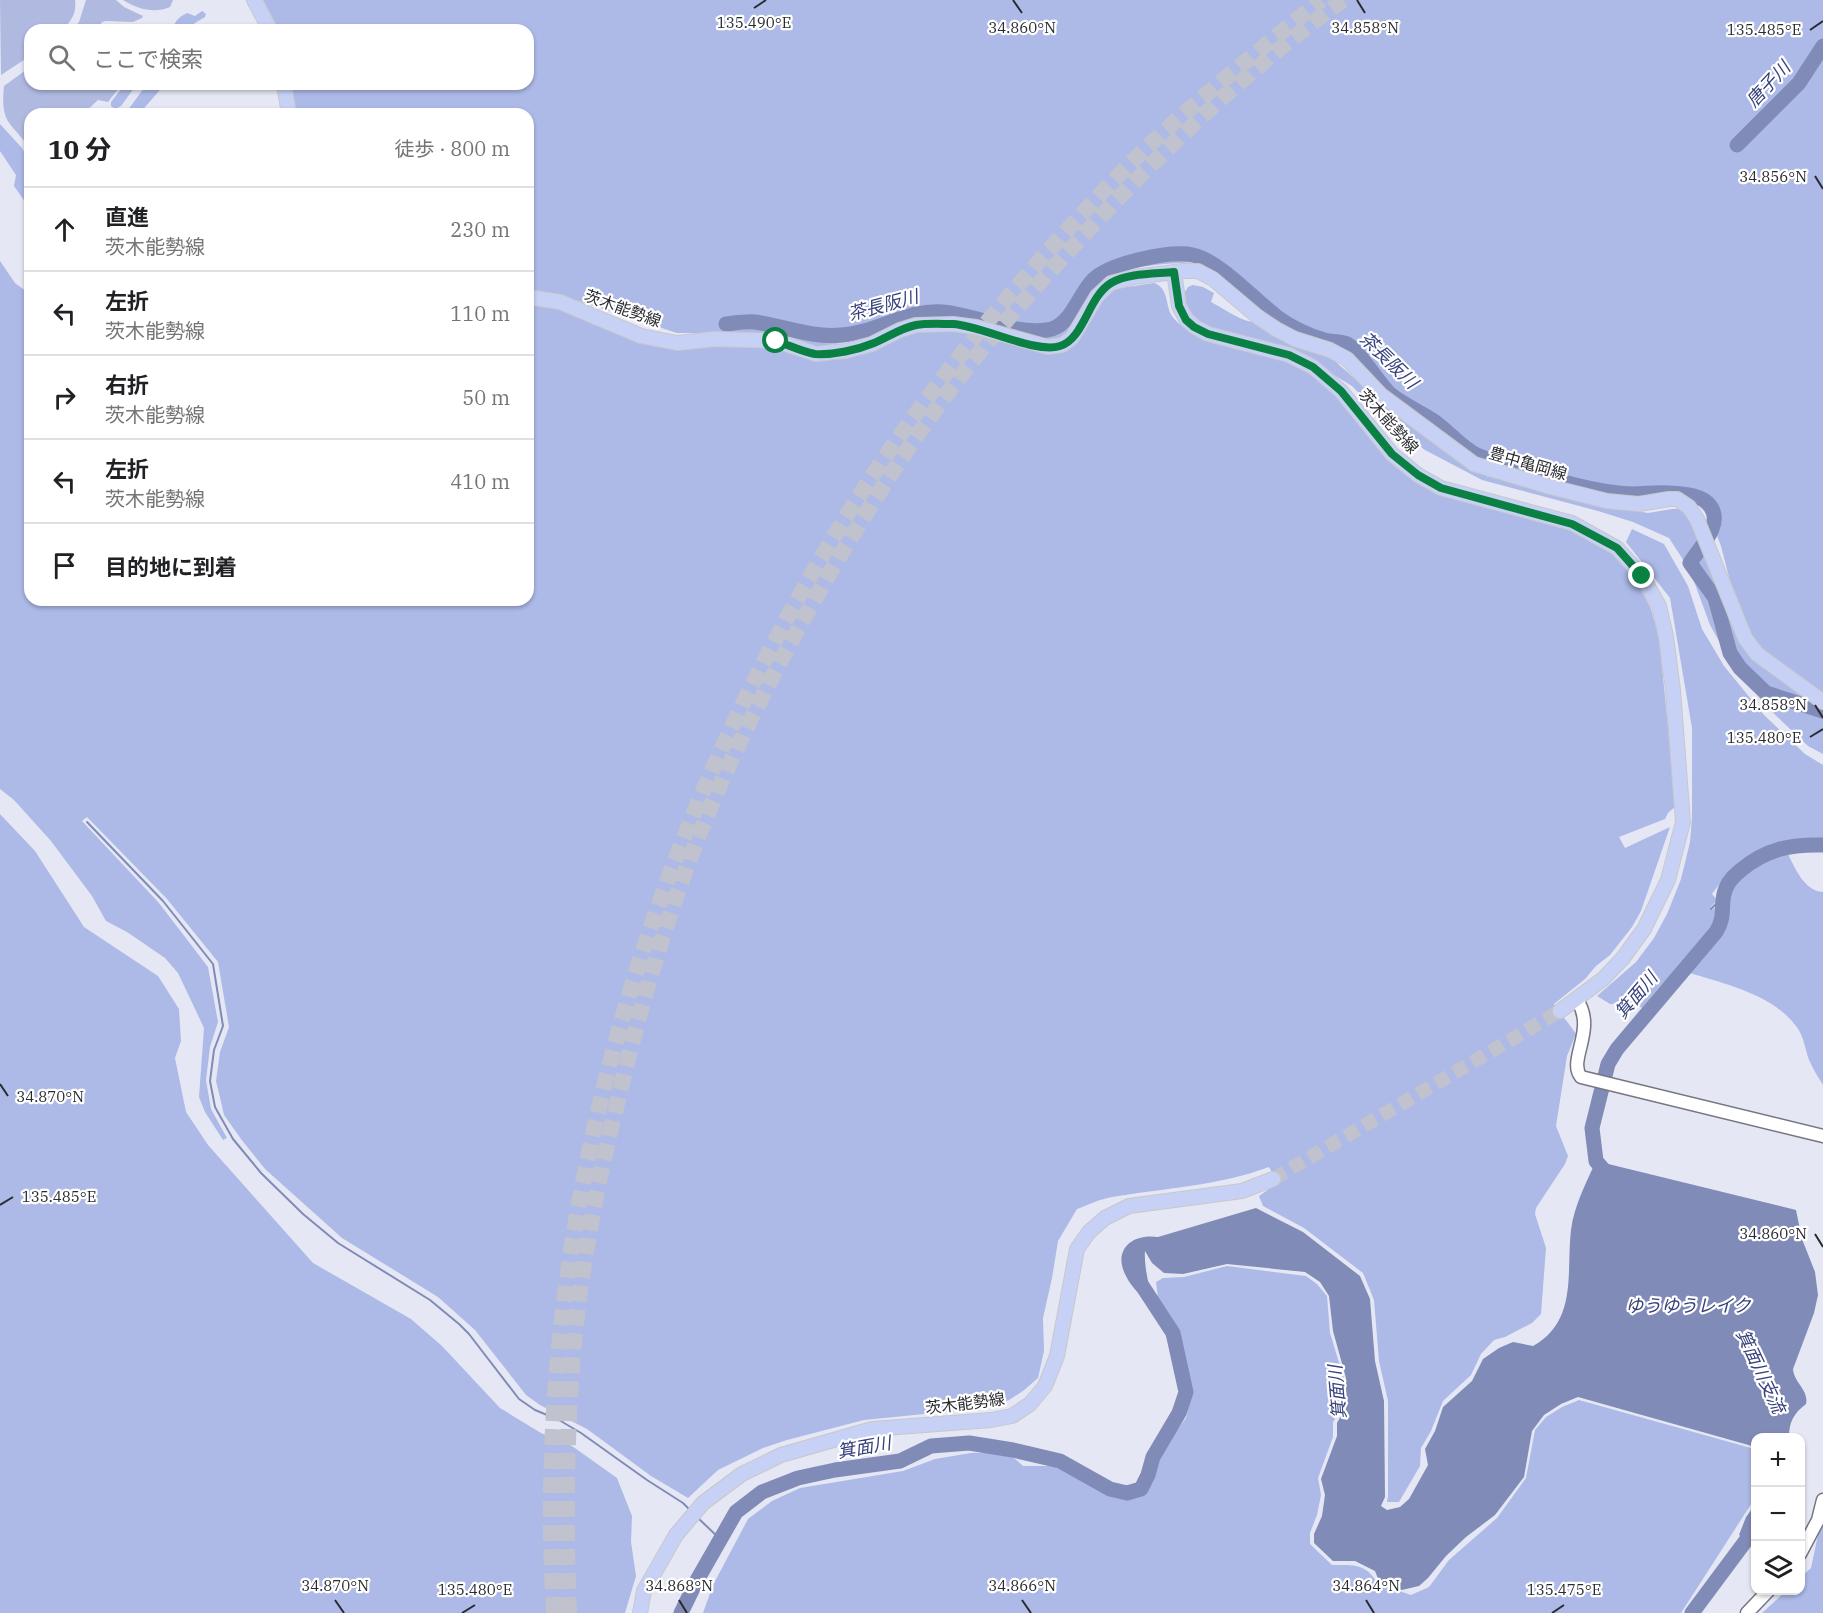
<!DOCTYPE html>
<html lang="ja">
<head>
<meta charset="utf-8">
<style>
  :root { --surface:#fff; --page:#f6f6f6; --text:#202124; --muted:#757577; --line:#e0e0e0 }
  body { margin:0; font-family:"IBM Plex Serif","Noto Sans JP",serif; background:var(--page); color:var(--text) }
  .controls { position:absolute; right:18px; bottom:18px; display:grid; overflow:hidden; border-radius:12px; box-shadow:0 2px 4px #0004 }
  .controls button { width:54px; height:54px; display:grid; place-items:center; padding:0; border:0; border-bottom:2px solid var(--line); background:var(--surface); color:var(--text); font:30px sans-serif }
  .stop { position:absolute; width:18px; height:18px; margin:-14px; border:4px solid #0b8043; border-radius:50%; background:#fff }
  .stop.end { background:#0b8043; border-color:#fff; box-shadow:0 2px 6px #0008 }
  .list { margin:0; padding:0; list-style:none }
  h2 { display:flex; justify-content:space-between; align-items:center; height:78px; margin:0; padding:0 24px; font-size:26px }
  h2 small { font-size:20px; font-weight:400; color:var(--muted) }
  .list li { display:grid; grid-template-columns:39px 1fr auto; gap:18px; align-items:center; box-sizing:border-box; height:84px; padding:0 24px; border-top:2px solid var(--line) }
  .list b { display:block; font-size:22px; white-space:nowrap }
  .list p { margin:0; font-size:20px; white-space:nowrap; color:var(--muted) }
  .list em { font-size:20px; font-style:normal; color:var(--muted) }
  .icon { flex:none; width:33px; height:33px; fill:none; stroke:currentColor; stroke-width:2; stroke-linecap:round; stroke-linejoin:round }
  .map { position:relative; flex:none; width:1823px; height:1613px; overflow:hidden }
  .search { position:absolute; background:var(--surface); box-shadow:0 2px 4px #0004; left:24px; top:24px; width:510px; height:66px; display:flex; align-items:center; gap:15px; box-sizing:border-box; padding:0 21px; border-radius:18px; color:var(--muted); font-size:22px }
  .panel { position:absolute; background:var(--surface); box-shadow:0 2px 4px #0004; left:24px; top:108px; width:510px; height:498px; border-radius:18px }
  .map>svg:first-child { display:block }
  .green { fill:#b0bae1 }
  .forest { fill:#adb9e7 }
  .water { fill:#808bb7 }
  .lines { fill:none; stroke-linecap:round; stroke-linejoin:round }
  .stream { stroke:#808bb7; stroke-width:2 }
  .river { stroke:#808bb7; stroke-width:15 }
  .primary-tunnel { stroke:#c0c2cd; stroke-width:14; stroke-dasharray:14 7; stroke-linecap:butt }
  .highway-tunnel { stroke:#c0c2cd; stroke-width:16; stroke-dasharray:16 8; stroke-linecap:butt }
  .secondary-casing { stroke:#747782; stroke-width:15 }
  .primary-casing { stroke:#c8c8c9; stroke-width:16 }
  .secondary { stroke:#fff; stroke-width:12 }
  .primary { stroke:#c7d1f6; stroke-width:14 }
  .route { stroke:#0b8043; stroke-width:8 }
  .ticks { fill:none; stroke:#2a2b30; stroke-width:2 }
  .labels { text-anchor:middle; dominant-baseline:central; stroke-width:4.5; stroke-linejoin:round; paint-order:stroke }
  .street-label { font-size:16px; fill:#2a2b30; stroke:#fff }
  .water-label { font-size:18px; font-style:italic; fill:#37417b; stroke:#fff }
  .ticks-label { font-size:15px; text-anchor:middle; fill:#2a2b30; stroke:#fff; stroke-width:4.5; stroke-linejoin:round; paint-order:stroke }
</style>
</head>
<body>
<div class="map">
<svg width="1823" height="1613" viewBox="0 0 1823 1613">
  <rect width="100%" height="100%" fill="#e5e8f4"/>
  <path class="green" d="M0,0H75C77,13 71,21 63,30H30V56L1,75Z
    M86,0H116L124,7L143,16L142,18L133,22L106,21L102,22L97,30H73L79,22Z
    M123,0H173L170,7C154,14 138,9 123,0Z
    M30,67V84H122L108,102L98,100L83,114H30V149C11,121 0,125 4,86Z"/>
  <path class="forest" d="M263,0H1823V695L1761,649L1750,635L1732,589L1721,546L1713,526L1704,511L1690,497L1676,490L1621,498L1587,491L1490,461L1341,347L1300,336L1293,332L1265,314L1218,273L1197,262L1164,264L1122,269L1109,274L1101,279L1092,291L1074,327L1065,338L1048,342L981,325L910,311L867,334L846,342L818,347L779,333H677L563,296L528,291V114H295L290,84H528V30H279Z
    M202,11L206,14L205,17L190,26L188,30H173C175,20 178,18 187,13L195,16Z
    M125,84H137L121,106L115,109L111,106V102Z
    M147,84H165L139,114H125Z
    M0,124L22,148L30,163V209L14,186L16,175L0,151Z
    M0,261L15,283L30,294V600H528V304L560,307L592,324L639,340L777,345L802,356L875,347L918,330L953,327L1052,351L1099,302L1114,289L1154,283C1169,288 1165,305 1172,316C1179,326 1190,331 1200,336L1287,358L1312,370L1336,393L1414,480L1439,494L1570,528L1613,554L1635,578L1651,609L1659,637L1676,806L1668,813L1665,819L1619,837L1625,848L1670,827L1641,911L1632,927L1610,955L1596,966L1585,979L1554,1004C1561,1015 1569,1023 1576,1034L1567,1056L1556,1126L1568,1156L1565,1164L1536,1208L1535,1214L1546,1248L1541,1314L1532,1323L1505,1337L1494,1340L1481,1354L1471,1375L1443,1401L1431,1431L1421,1448L1420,1466L1399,1502H1387L1388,1496V1401L1379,1361L1374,1300L1363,1273L1304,1228L1263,1206L1259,1196L1278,1183L1269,1167C1218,1186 1165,1188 1112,1197C1100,1199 1088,1205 1077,1209L1058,1241L1052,1278L1043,1318L1044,1351L1038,1378L1023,1391L1009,1400L985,1408L864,1420L787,1440L763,1448L718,1470L688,1498L651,1476L587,1429L540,1405L526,1395L475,1330L438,1297L342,1238L265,1169L241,1139L224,1115L222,1106L216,1081L220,1052L229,1027L218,962L167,899L87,817L82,821L159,903L208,967L218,1022L210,1047L206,1080L211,1109L227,1138L223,1140L205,1112L199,1097L204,1028L178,973L165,958L127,932L106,921L92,896L51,841L14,800L0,789Z
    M1193,285L1203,287L1214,293L1211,302C1223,308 1246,325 1256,321L1329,356L1392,411L1486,476L1600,504L1648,513L1672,509H1681L1690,517L1738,636L1823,708V754L1808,746L1768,708L1730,661L1710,625L1695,584L1682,558L1669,538L1633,522L1598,511L1482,480L1425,450L1386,421L1352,386L1306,358L1212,328L1198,321L1186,306L1183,295L1188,287Z
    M1632,529L1664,544L1688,586L1702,629L1724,666L1764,715L1805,754L1823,765V840C1775,837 1740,856 1712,894L1717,900L1710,908L1712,910L1719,904L1717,917L1713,927L1665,984L1663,983L1642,1008L1633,1002L1610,1004L1597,996L1636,962L1654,938L1667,914L1681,879L1690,842L1692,817V728L1670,598L1626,542Z
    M0,814L35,851L84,927L158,976L179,1009L181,1041L175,1058L186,1112L208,1145L313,1263L411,1319L442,1346L500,1408L541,1433L572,1446L617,1478L632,1516L631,1542L636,1576L625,1613H0Z
    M1787,852C1795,868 1804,891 1823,892V1085C1818,1077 1813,1069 1809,1060C1805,1049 1804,1036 1796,1026C1772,994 1725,984 1690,973C1701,959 1716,944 1725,928C1731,916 1728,904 1731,891C1737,870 1768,856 1787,852Z
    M1227,1266L1306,1276L1317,1284L1327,1296L1330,1333L1344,1379L1343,1407L1333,1422V1437L1318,1478L1321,1495L1317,1515L1310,1533V1544L1332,1565C1354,1565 1366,1563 1378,1584L1411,1595L1429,1587L1449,1560L1497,1518L1526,1478L1535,1430L1546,1417L1562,1407L1579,1400L1751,1448L1755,1454V1498L1681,1613H703L713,1585L748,1519L772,1501L800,1488L903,1471L935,1459L971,1453L997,1452L1011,1455L1023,1466H1058L1109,1494L1126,1498L1145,1492L1157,1457L1186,1418L1190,1394L1176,1331L1158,1298L1156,1282L1163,1278L1184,1277Z
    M1823,1511V1613H1762L1786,1591L1800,1590L1801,1577L1811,1568Z"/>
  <path class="water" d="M1596,1161L1796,1210L1802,1239L1815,1272L1818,1295L1814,1313L1793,1369C1794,1383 1809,1390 1806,1404C1794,1413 1789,1422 1789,1437L1756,1438L1755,1450L1752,1446L1578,1397L1561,1404L1544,1415L1532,1431L1524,1477L1495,1515L1466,1537L1446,1556L1428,1578L1419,1586L1402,1590L1379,1581L1375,1571L1355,1561H1333L1314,1543V1534L1322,1516L1325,1495L1321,1479L1337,1436V1423L1345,1408L1346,1378L1333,1331L1329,1296L1320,1282L1305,1272L1227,1264L1183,1274L1164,1273L1152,1263L1145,1251C1144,1263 1148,1288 1154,1298L1148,1302C1140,1294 1131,1287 1126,1276C1112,1250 1132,1233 1158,1237L1256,1208L1303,1232L1360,1276L1370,1299L1375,1361L1384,1401L1385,1497L1381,1506L1387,1510L1400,1507L1409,1499L1428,1465L1425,1449L1435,1431L1443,1407L1472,1381L1483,1359L1499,1348L1513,1342L1533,1346C1578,1321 1566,1272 1571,1230C1574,1206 1586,1183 1596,1161Z
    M1755,1505L1756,1545H1754L1739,1535L1746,1517Z"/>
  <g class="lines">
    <path class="stream" d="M87,822L163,901L213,964L223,1026L214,1050L210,1081L215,1107L233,1139L261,1173L303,1214L338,1243L430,1300L459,1324L469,1334L519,1399L535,1410L559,1420L581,1433L647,1480L683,1503L691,1511
      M1711,909L1724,896
      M697,1517L720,1539"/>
    <path class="river" d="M1737,145L1799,83L1823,46
      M726,324C735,323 746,321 755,322C784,326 811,338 841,335C877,333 907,309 943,312C976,315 1014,335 1047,330C1071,327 1078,295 1093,280C1110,263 1170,250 1193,255C1218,260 1255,300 1277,317C1291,327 1308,335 1324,340C1332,342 1340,341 1347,344C1360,352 1377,381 1389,393C1402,404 1420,412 1434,421C1448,431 1460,446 1475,454C1484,459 1498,461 1508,465C1546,477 1594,493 1633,494C1645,494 1656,492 1668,493C1681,494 1703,494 1711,507C1723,526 1699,548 1690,563L1715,598L1730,653L1740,668L1766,693L1823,711
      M1608,1175L1596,1161L1592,1128L1608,1064L1617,1049L1716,932C1727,915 1719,903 1726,888C1729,880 1735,875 1741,870C1766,849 1791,844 1823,845
      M681,1613L696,1582L736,1512L762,1492L798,1478L835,1470L900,1461L931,1446L969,1443L1013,1450L1060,1461L1110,1489L1127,1493L1141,1489L1148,1475L1153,1457L1179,1413L1186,1392L1173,1333L1141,1284
      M1692,1613L1756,1527"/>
    <path class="primary-tunnel" d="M1273,1179L1560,1011"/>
    <path class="highway-tunnel" d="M554,1613C530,1225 647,831 854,504C927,389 1016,283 1110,184C1174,117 1249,59 1321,0
      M569,1613C566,1541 566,1469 570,1398C575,1302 592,1205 615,1112C642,997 676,882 725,774C760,697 800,623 843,551C880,490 919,429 963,373C1004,321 1048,273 1093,225C1169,144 1252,66 1343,0"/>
    <defs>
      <path id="secondary" d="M1577,1000C1597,1030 1567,1060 1581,1077L1823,1136
        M1800,1554L1818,1520L1823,1500
        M1747,1613L1769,1590"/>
      <path id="primary" d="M254,0L270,30
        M284,84L289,114
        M1174,272L1179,306L1186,319L1195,327L1208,334L1289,355L1313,367L1341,391L1392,454L1418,475L1441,488L1572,523L1617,548L1642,576L1659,606L1666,636L1673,690L1683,822L1668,880L1644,929L1623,958L1603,979L1560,1011
        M528,299L535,298L560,302L641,336L677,343L715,339L776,341L816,354L846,351L872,344L900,330L916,325L953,324L976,327L1048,347L1062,345L1072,338L1097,296L1111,283L1134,277L1183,271H1198L1213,279L1258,317L1276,329L1295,339L1330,350L1347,359L1381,395L1474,464L1551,487L1607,501L1639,504L1669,499H1677L1689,507L1697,519L1745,638L1757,654L1823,702
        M640,1613L644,1591L676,1535L703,1503L742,1474L781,1455L872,1429L991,1420L1012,1416L1030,1404L1045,1386L1057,1356L1077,1249L1089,1232L1105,1218L1129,1206L1242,1191L1273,1179"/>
    </defs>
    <use href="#secondary" class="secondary-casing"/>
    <use href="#primary" class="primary-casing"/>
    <use href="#secondary" class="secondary"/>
    <use href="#primary" class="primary"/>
  </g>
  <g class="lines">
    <path class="route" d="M776,341C789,345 802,352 815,354C834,355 857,350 874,343C888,337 901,328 916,325C927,323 942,324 953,324C983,326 1035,354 1060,346C1084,339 1088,297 1111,283C1128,273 1155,274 1174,272L1179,306L1186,320L1194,327L1208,334L1289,355L1313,367L1341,391L1392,454L1418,475L1441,488L1572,524L1617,548L1642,576"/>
  </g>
  <path class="ticks" d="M1013,0L1022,13M1357,0L1365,13M754,8L766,0M1810,30L1823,21M1815,176L1823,189M1815,705L1823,718M1810,737L1823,729M0,1084L8,1096M0,1205L13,1197M1815,1234L1823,1247M335,1600L344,1613M679,1600L687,1613M1022,1600L1031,1613M1366,1600L1374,1613M462,1613L475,1605M1552,1613L1564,1605"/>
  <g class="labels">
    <g class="street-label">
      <text transform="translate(623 308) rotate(20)">茨木能勢線</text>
      <text transform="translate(1389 421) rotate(48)">茨木能勢線</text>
      <text transform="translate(1528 463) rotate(16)">豊中亀岡線</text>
      <text transform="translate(965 1403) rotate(-7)">茨木能勢線</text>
    </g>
    <g class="water-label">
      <text transform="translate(1768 84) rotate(-47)">唐子川</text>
      <text transform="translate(883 305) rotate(-15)">茶長阪川</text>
      <text transform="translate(1389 360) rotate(44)">茶長阪川</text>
      <text transform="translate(1636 995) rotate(-50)">箕面川</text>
      <text x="1688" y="1305">ゆうゆうレイク</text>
      <text transform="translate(1761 1371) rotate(65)">箕面川支流</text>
      <text transform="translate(1337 1392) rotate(-95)">箕面川</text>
      <text transform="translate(864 1447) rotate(-10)">箕面川</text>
    </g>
  </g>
  <g class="ticks-label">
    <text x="754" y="28">135.490°E</text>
    <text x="1022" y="33">34.860°N</text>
    <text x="1365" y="33">34.858°N</text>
    <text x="1764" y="35">135.485°E</text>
    <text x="1773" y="182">34.856°N</text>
    <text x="1773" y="710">34.858°N</text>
    <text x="1764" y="743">135.480°E</text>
    <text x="50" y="1102">34.870°N</text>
    <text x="59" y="1202">135.485°E</text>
    <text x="1773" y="1239">34.860°N</text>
    <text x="335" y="1591">34.870°N</text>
    <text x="679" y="1591">34.868°N</text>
    <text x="1022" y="1591">34.866°N</text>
    <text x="1366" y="1591">34.864°N</text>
    <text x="475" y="1595">135.480°E</text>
    <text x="1564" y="1595">135.475°E</text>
  </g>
</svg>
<div class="controls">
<button>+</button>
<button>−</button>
<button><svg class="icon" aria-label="layers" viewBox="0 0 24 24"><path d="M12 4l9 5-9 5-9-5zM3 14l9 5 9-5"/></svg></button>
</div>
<div class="stop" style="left:776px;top:341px"></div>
<div class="stop end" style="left:1642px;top:576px"></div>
<div class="search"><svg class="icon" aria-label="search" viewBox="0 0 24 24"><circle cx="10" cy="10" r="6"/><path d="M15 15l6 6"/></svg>ここで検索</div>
<section class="panel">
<h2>10 分<small>徒歩 · 800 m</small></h2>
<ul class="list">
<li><svg class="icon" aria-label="ahead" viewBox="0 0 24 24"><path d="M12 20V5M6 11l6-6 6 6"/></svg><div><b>直進</b><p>茨木能勢線</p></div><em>230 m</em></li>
<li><svg class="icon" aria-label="left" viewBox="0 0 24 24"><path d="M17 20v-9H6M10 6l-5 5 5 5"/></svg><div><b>左折</b><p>茨木能勢線</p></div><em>110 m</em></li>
<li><svg class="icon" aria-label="right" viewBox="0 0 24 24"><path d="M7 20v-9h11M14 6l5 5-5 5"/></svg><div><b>右折</b><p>茨木能勢線</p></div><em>50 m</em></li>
<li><svg class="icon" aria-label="left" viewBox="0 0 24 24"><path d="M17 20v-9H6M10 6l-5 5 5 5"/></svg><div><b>左折</b><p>茨木能勢線</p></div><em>410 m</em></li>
<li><svg class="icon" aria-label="arrive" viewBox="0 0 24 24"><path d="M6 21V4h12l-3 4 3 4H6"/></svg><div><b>目的地に到着</b></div></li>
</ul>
</section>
</div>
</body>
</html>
